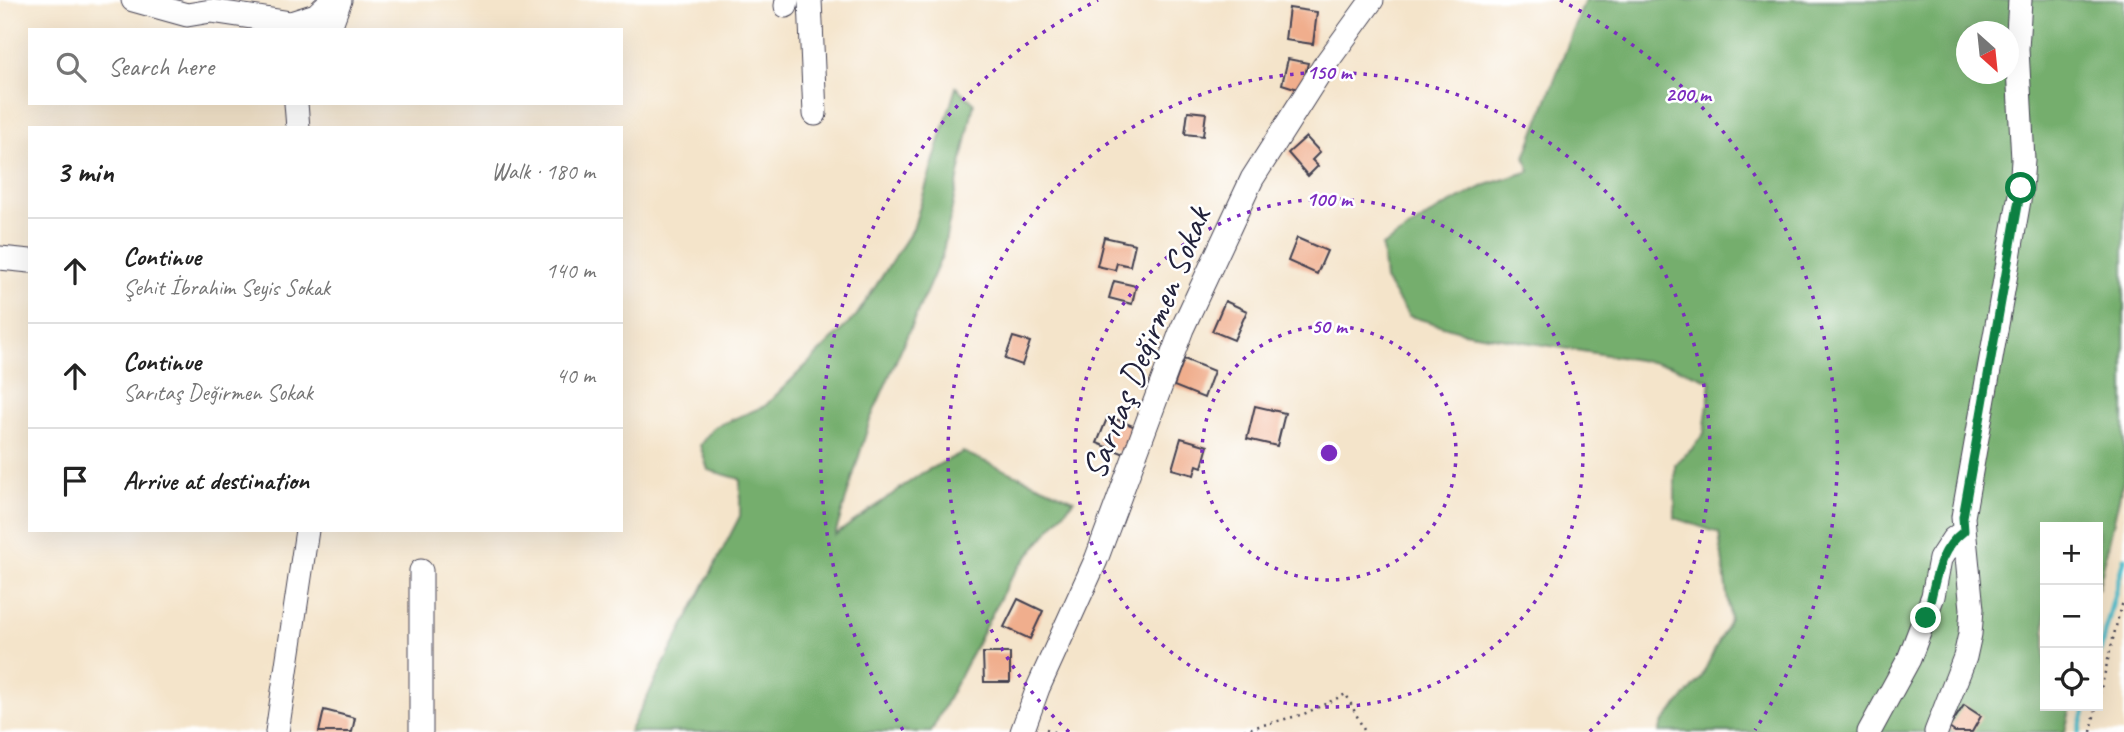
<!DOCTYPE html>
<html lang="en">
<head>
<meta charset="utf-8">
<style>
  :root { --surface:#fff; --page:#f2f2f2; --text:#222; --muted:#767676; --line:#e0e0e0 }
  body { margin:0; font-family:Caveat,sans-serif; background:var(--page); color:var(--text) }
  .controls { position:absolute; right:21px; bottom:21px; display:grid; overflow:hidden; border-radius:0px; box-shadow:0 7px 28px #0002 }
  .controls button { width:63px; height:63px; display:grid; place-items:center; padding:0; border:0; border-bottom:2px solid var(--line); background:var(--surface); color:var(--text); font:35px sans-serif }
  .compass { position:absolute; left:1956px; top:21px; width:63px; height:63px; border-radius:50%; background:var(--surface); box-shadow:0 7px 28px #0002; rotate:153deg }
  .stop { position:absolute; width:21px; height:21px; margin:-16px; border:5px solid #0b8043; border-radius:50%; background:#fff }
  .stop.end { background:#0b8043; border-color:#fff; box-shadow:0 2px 7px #0008 }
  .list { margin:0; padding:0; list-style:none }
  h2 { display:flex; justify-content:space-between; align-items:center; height:91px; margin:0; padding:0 28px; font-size:30px }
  h2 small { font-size:23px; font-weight:400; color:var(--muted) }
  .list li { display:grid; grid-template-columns:46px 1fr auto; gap:21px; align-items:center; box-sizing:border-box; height:105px; padding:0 28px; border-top:2px solid var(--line) }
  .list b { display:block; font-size:26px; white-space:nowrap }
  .list p { margin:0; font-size:23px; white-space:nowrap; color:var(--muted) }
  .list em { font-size:23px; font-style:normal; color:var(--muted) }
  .icon { flex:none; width:38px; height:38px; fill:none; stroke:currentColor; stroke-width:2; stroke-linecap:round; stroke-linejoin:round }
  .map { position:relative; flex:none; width:2124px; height:732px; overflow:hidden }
  .search { position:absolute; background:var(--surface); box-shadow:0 7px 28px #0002; left:28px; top:28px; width:595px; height:77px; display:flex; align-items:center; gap:18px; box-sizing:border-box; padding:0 24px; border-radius:0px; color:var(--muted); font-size:26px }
  .panel { position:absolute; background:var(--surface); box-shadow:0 7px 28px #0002; left:28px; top:126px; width:595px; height:406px; border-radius:0px }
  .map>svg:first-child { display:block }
  .forest { fill:#74ae6d; stroke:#4b6854; stroke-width:2; fill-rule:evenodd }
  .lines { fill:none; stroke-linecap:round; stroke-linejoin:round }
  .stream { stroke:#51bdcb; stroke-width:5 }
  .building { fill:#f0ae8d }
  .minor-casing { stroke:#423f50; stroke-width:25 }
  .path { stroke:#423f50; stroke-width:2.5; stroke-dasharray:2 5; stroke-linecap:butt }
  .minor { stroke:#fff; stroke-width:23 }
  .route { stroke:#0b8043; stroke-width:9 }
  .ring { fill:none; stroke:#7b2cbf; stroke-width:3.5; stroke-dasharray:3.5 7 }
  .labels { text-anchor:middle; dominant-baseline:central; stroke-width:5; stroke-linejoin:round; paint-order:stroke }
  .street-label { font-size:35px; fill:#22223b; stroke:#fff }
  .centre { fill:#7b2cbf; stroke:#fff; stroke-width:3.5 }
  .ring-label { font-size:21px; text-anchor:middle; font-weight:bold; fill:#7b2cbf; stroke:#fff; stroke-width:5; stroke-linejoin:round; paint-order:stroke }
</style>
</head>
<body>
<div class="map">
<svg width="2124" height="732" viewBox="0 0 2124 732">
  <rect width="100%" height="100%" fill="#fff"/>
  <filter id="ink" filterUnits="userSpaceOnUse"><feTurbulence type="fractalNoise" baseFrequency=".0143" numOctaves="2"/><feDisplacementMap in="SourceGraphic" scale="14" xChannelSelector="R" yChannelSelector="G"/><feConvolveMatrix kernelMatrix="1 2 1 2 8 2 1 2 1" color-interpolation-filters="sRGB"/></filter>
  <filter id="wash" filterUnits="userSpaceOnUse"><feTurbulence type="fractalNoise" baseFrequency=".00686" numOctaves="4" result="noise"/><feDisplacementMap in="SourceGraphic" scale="28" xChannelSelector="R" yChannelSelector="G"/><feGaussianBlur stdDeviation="1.57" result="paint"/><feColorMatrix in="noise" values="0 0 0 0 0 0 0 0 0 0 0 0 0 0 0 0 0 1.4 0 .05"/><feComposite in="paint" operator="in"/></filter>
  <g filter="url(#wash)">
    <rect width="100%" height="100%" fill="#f4e4ca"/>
    <path class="forest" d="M1585,0H2124V477L2098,590V527H2045V706H2071L2065,732H1659L1663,722L1700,680L1730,618L1719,533L1675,518V464L1692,449L1704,433L1711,381L1669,365L1463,332L1409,316L1385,280L1382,246L1441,208L1486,185L1530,171L1525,157ZM1966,32H2008V74H1966Z
      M956,87L974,103L942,256L870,420L835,535L922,473L963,452L1074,500L1011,577L931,732H629L740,516V479L708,470L700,445L714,427L765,406L856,316L913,229Z"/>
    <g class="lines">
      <path class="stream" d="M2098,659L2124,559
        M2079,732L2086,706"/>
    </g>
    <g id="blocks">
      <path class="building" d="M1289,8L1317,12L1313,44L1285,40Z
        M1288,59L1308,63L1301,90L1282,84Z
        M1188,111L1206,113L1203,136L1185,134Z
        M1306,137L1320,152L1312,160L1318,166L1308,176L1288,153Z
        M1104,237L1135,244L1130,266L1117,263L1115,270L1097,266Z
        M1297,238L1327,251L1317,274L1288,261Z
        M1114,281L1136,286L1132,304L1109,298Z
        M1225,301L1247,311L1234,340L1212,331Z
        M1013,337L1030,342L1022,365L1005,359Z
        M1184,359L1214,371L1204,398L1174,386Z
        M1255,406L1285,413L1277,446L1247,439Z
        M1108,416L1138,428L1127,455L1097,443Z
        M1181,438L1208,446L1202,467L1197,465L1194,475L1172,469Z
        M1018,599L1043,611L1030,639L1004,627Z
        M983,653H1010V682H984Z
        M1964,705L1981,716L1972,732H1955L1949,728Z
        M324,710L355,718L352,732H319Z"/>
    </g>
  </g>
  <g filter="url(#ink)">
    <use href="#blocks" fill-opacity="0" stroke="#423f50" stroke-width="2"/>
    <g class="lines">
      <defs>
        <path id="minor" d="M133,0L187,15L211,11L291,23L316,15L332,0
          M810,0L815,114
          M786,6L787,0
          M329,30L340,0
          M296,103L298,128
          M0,258L30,261
          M277,732L307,530
          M421,732V571
          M1022,732L1038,688L1096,560L1182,329L1252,179L1324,66L1372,0
          M1869,732L1909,659L1933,596L1940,559L1953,539L1964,531
          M1936,732L1965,657L1970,634L1972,609L1963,517L2021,189L2023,160L2017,49L2020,0"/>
      </defs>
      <use href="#minor" class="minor-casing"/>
      <path class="path" d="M2098,701L2120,610L2124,600
        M1046,729L1054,732
        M1237,732L1304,714L1346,694L1365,732
        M2091,732L2096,706"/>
      <use href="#minor" class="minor"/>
    </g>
  </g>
  <g class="lines" filter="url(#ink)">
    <path class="route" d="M1926,618C1936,585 1935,553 1964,531L1963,517L2021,188"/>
  </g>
  <g class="ring">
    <circle cx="1329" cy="453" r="127"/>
    <circle cx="1329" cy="453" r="254"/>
    <path d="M1069 732A381 381 0 1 1 1589 732"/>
    <path d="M903 730A508 508 0 0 1 1098 0M1560 0A508 508 0 0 1 1755 730"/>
  </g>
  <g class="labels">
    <g class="street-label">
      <text transform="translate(1146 343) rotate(-68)">Sarıtaş Değirmen Sokak</text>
    </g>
  </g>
  <circle cx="1329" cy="453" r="10" class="centre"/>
  <g class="ring-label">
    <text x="1329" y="79">150 m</text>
    <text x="1688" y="101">200 m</text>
    <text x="1329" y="206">100 m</text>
    <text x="1329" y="333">50 m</text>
  </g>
</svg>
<div class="controls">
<button>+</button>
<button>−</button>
<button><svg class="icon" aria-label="locate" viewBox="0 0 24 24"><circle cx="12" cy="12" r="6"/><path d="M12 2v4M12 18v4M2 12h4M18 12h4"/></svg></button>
</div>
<svg class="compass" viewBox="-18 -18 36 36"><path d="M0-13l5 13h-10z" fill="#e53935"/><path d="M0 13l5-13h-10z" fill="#767676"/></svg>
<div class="stop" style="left:2021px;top:188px"></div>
<div class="stop end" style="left:1926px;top:618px"></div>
<div class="search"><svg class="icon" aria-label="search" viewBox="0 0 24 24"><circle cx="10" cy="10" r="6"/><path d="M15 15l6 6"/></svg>Search here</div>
<section class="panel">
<h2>3 min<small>Walk · 180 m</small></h2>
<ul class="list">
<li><svg class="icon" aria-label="ahead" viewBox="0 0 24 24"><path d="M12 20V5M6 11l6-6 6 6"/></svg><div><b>Continue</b><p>Şehit İbrahim Seyis Sokak</p></div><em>140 m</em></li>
<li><svg class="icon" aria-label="ahead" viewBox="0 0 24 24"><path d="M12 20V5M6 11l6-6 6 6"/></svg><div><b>Continue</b><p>Sarıtaş Değirmen Sokak</p></div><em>40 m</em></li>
<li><svg class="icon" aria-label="arrive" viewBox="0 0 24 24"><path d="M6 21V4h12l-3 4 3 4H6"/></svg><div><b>Arrive at destination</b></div></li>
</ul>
</section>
</div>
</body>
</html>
